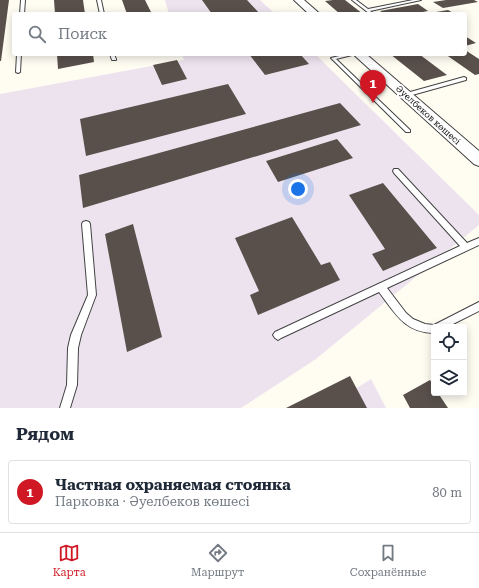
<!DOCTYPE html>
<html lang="ru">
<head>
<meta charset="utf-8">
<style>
  :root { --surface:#fff; --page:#f6f6f7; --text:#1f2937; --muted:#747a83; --line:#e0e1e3; --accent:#cf1824 }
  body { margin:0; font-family:"Roboto Serif",serif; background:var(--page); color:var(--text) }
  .controls { position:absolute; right:12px; bottom:12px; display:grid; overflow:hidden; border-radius:4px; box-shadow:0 2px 10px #0003 }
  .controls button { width:36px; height:36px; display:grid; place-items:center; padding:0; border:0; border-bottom:1px solid var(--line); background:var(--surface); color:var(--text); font:20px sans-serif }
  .you { position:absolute; left:298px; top:189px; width:14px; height:14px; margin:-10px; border:3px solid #fff; border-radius:50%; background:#1a73e8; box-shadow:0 0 0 6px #1a73e833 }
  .badge { display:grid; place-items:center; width:26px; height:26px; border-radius:50%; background:var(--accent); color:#fff; font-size:13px; font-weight:700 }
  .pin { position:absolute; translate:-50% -33px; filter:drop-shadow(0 1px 2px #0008) }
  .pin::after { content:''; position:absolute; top:21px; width:14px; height:12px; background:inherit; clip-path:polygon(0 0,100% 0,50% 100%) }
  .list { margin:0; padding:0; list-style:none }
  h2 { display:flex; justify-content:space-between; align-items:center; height:52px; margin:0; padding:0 16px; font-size:17px }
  h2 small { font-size:13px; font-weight:400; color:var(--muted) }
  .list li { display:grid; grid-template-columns:26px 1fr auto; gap:12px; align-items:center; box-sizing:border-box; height:64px; margin:0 8px 8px; padding:0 8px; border:1px solid var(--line); border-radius:4px }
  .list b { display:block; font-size:15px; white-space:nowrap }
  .list p { margin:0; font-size:13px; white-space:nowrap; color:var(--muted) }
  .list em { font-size:13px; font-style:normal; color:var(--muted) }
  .icon { flex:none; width:22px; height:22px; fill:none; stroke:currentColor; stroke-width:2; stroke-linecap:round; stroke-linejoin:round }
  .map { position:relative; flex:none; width:479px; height:408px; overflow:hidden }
  .search { position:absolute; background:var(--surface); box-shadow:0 2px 10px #0003; left:12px; right:12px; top:12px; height:44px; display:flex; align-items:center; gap:10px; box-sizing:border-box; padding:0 14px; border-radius:4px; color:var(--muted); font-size:15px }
  .sheet { height:124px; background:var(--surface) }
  nav { display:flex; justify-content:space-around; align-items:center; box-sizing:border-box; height:56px; border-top:1px solid var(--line); background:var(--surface); font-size:11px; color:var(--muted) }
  nav a { display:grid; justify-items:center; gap:2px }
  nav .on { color:var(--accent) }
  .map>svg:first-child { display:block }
  .industrial { fill:#ede3ef }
  .building { fill:#59504b }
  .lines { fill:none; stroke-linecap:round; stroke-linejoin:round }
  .service-casing { stroke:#424242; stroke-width:2 }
  .tertiary-casing { stroke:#424242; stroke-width:2 }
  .service { fill:#fff; fill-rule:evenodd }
  .tertiary { fill:#fff; fill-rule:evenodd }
  .labels { text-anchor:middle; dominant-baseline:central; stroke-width:4; stroke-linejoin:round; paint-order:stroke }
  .far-street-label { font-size:9px; fill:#0f0f0f; stroke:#fff }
</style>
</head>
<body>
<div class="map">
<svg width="479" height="408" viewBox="0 0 479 408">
  <rect width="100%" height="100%" fill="#fffcf2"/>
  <path class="industrial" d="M165,0H260L275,14H169Z
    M182,54H315L479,215V225L316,359L241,408H0V94L184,60Z
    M371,379L386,408H325Z"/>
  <path class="building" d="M0,0H9L1,61H0Z
    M54,0H83L85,14H55Z
    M122,0H145L152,14H127Z
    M202,0H247L260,14H212Z
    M333,0H345L363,14H340L325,1Z
    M446,0H474L478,2L443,8L433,2Z
    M418,4L428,11L412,14H384L380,11Z
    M448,10L455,14L430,13Z
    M465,36L476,43L465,46Z
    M465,50L479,59V74L475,75L445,54H465Z
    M57,54H93L94,62L58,69Z
    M249,54H300L309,64L265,75Z
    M390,54H419L447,75L424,81Z
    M177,60L187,79L162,85L153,65Z
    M228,84L246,114L86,156L80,119Z
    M340,103L361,125L83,208L79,175Z
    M337,139L353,158L278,182L266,161Z
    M383,183L437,248L383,271L372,254L385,249L349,195Z
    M292,217L321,265L330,262L340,280L258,315L250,295L259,291L235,238Z
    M133,224L162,337L127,352L105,234Z
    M350,376L367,408H286Z
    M430,380L434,386V393H438L448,408H410L403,395Z"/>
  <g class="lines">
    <defs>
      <path id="service" d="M21,0H25L24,14H20Z
        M97,0H101L104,14H100Z
        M352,0H356L368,9L413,0H421L370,11L373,13L372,14H370Z
        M17,54H21L20,72L18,73L16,72Z
        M110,54H114L116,59V60H112Z
        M347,54H356L336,59L410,130V132H406L331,58Z
        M464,77L466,78V80L405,97L402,95L403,94Z
        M394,169H398L467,243L479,238V245L387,288L406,313L413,319L425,324L434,325L479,302V311L447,327H434V333C405,333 395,313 379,292L281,338L278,340L275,338L273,335L275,332L460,246L394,173L393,171Z
        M86,221L89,222L90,224L96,295L81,335L78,348L77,385L70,408H60L67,385L68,348L71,335L88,295L82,224L83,222Z"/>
      <path id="tertiary" d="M294,0H304L320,14H309Z
        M353,54H366L479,151V166L474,164Z"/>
    </defs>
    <use href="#service" class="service-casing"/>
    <use href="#tertiary" class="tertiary-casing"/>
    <use href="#service" class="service"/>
    <use href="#tertiary" class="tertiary"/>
  </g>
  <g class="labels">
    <g class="far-street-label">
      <text transform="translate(428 115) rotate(42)">Әуелбеков көшесі</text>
    </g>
  </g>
</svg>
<div class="controls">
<button><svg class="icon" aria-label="locate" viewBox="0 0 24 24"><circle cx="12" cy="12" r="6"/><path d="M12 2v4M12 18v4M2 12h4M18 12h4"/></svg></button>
<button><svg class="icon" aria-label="layers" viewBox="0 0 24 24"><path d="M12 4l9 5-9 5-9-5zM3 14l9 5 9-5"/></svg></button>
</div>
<div class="you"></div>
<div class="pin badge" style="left:373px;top:103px">1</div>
<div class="search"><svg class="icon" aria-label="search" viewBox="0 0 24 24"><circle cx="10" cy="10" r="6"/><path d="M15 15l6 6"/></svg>Поиск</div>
</div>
<section class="sheet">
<h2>Рядом<small></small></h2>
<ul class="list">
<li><span class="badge">1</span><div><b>Частная охраняемая стоянка</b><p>Парковка · Әуелбеков көшесі</p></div><em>80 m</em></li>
</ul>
</section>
<nav>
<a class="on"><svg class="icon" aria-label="map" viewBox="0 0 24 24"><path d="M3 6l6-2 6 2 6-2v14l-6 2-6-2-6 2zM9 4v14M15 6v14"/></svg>Карта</a>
<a><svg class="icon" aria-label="directions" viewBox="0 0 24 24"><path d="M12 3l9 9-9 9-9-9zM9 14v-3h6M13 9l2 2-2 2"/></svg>Маршрут</a>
<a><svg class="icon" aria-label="saved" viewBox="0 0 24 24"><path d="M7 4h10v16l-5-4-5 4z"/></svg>Сохранённые</a>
</nav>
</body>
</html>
